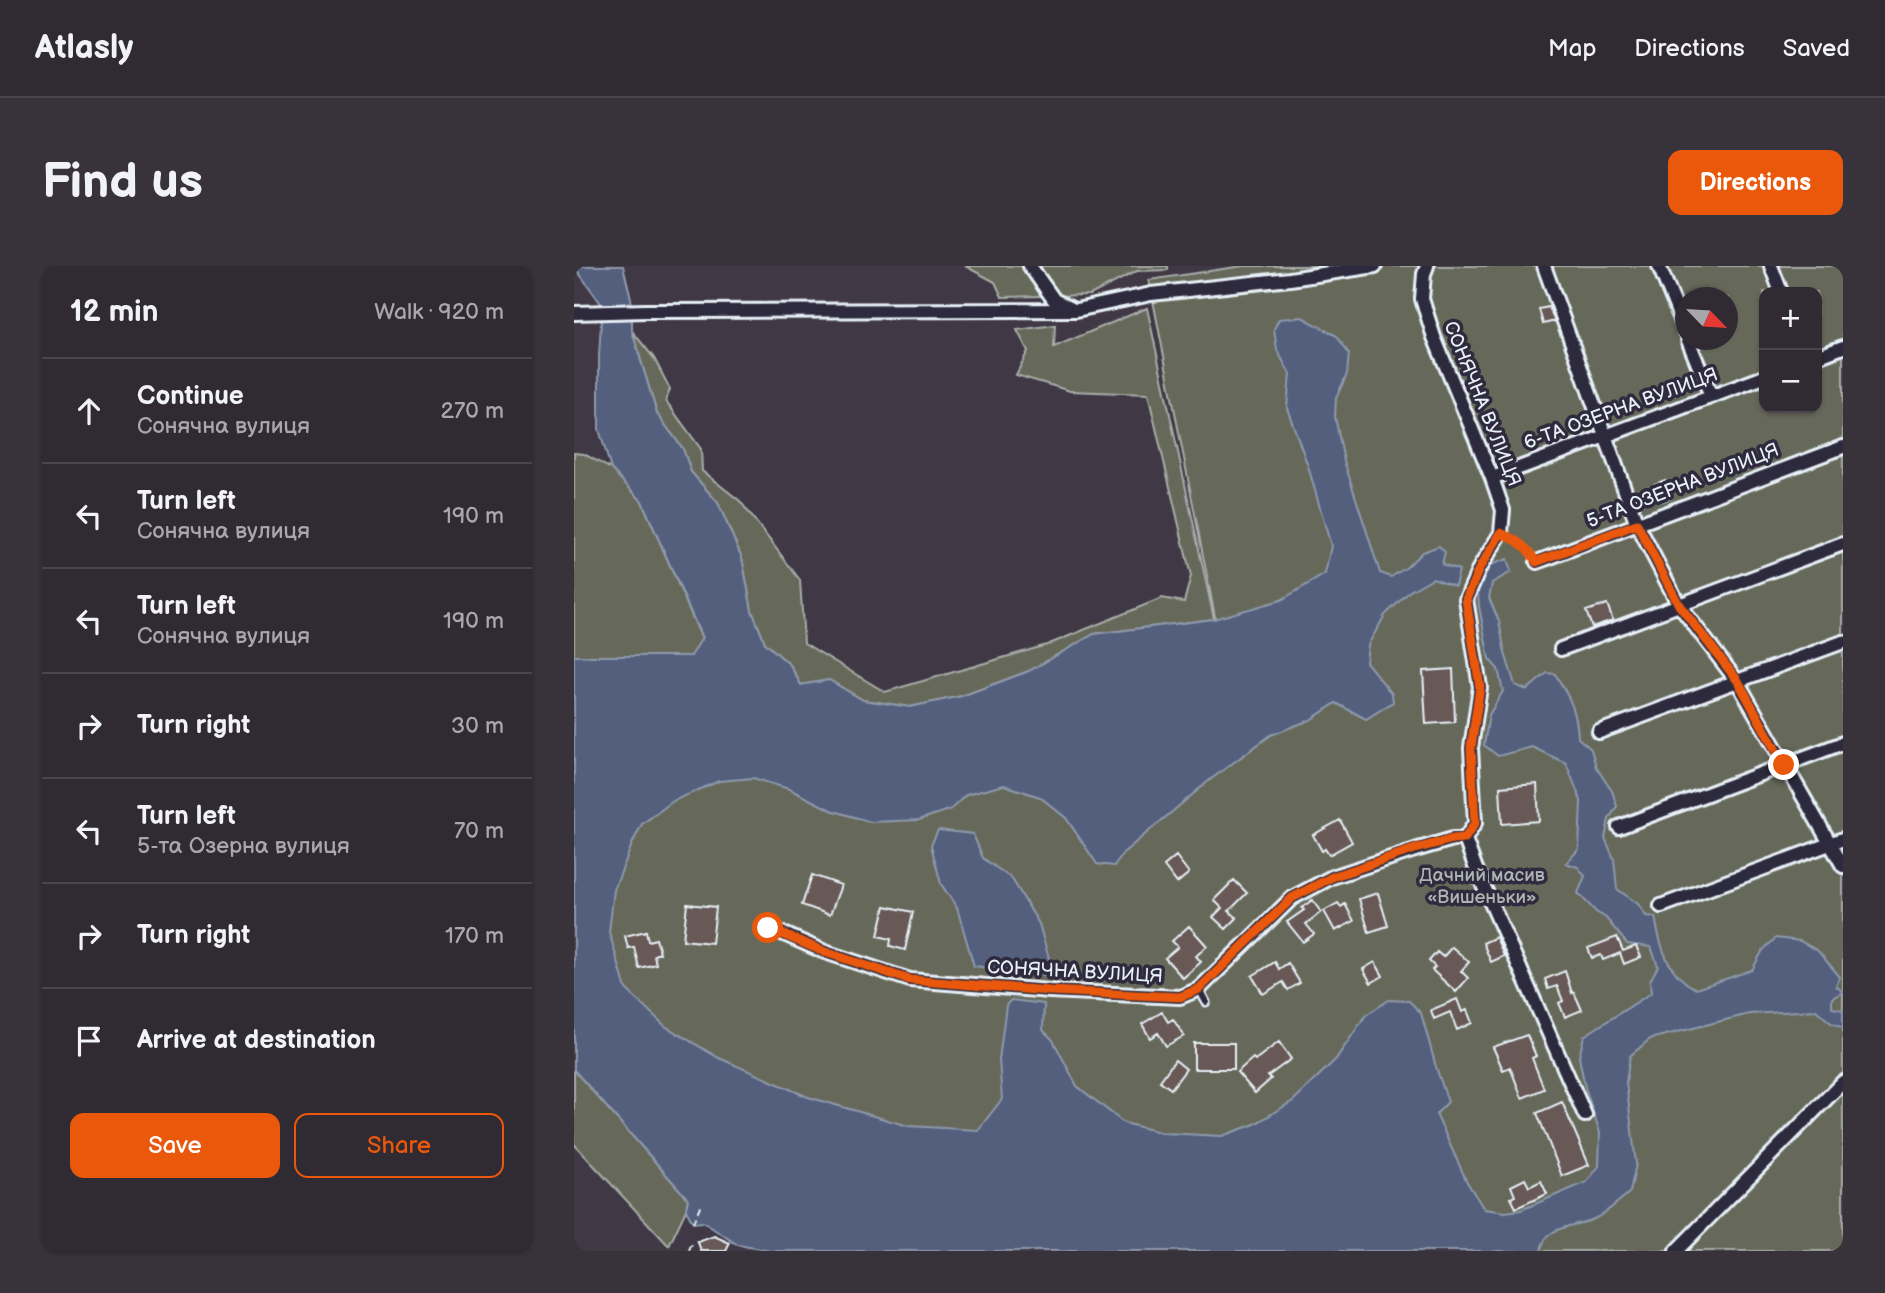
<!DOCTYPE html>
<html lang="en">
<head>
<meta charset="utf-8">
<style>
  :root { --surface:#302a33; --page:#38323b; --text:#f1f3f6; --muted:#a8a7ac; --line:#4b464e; --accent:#ea580c }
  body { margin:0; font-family:"Balsamiq Sans",sans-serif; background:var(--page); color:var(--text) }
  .controls { position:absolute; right:21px; top:21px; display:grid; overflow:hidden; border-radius:14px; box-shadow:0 2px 5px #0004 }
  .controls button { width:63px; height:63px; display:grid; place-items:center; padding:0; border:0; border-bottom:2px solid var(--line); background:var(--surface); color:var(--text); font:35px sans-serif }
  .compass { position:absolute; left:1101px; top:21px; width:63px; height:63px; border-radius:50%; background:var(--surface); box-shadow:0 2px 5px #0004; rotate:115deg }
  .stop { position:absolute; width:21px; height:21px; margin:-16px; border:5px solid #ea580c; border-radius:50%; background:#fff }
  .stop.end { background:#ea580c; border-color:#fff; box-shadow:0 2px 7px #0008 }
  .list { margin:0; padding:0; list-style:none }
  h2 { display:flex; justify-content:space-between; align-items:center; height:91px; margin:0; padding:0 28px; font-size:30px }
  h2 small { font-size:23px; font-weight:400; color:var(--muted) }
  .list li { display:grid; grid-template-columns:46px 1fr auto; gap:21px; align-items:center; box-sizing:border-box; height:105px; padding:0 28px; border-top:2px solid var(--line) }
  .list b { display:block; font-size:26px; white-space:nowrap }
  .list p { margin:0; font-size:23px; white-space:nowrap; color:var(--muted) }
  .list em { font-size:23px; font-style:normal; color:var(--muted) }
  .actions { display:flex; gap:14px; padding:21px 28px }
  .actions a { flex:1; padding:16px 0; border:2px solid var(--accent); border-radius:14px; text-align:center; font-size:24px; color:var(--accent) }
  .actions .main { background:var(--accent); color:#fff }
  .icon { flex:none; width:38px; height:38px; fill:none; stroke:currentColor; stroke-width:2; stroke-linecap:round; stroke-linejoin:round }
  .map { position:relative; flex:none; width:1269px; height:985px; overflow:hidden; border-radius:14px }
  header { display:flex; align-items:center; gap:42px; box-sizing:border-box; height:98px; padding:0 35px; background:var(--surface); border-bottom:2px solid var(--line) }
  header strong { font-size:33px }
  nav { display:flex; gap:38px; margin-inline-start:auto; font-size:24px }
  .intro { display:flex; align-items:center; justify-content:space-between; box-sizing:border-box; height:168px; padding:0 42px }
  h1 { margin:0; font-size:49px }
  .button { padding:18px 32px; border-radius:14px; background:var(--accent); color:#fff; font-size:24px; font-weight:700 }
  main { display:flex; gap:42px; padding:0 42px }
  aside { flex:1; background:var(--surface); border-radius:14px; box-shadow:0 2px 5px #0004 }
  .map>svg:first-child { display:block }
  .green { fill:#66695a; stroke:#a7ada9; stroke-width:2; fill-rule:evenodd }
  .water { fill:#525f7b; stroke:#8e99ad; stroke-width:2 }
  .building { fill:#675856; stroke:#e8f1f8; stroke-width:2 }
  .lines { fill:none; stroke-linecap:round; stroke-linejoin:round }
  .lane-casing { stroke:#e8f1f8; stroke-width:11 }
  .street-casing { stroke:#e8f1f8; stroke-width:18 }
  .path { stroke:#e8f1f8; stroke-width:2; stroke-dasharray:7 5; stroke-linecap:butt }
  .lane { stroke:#2f2a3d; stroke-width:6 }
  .street { stroke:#2f2a3d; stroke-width:12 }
  .route { stroke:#ea580c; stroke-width:9 }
  .labels { text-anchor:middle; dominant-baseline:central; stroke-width:7; stroke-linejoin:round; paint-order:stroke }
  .street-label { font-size:19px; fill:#e8f1f8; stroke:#2f2a3d }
  .park-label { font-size:19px; fill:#aeb4b1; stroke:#2f2a3d }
</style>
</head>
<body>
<header>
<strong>Atlasly</strong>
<nav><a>Map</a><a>Directions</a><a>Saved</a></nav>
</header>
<div class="intro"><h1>Find us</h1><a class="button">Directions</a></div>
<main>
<aside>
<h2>12 min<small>Walk · 920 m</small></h2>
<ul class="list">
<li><svg class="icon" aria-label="ahead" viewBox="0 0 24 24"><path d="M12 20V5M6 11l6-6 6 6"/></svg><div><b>Continue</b><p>Сонячна вулиця</p></div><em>270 m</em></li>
<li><svg class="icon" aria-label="left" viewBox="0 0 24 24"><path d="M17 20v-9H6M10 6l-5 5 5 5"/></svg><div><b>Turn left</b><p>Сонячна вулиця</p></div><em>190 m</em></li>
<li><svg class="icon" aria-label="left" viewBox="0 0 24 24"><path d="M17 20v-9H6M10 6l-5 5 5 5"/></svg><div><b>Turn left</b><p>Сонячна вулиця</p></div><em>190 m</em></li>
<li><svg class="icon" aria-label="right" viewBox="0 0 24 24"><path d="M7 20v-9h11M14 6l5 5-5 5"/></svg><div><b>Turn right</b></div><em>30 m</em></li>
<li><svg class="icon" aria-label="left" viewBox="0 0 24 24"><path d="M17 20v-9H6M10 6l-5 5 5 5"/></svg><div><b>Turn left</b><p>5-та Озерна вулиця</p></div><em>70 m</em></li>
<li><svg class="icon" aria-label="right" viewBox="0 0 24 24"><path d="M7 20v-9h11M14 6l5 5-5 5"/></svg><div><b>Turn right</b></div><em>170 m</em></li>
<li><svg class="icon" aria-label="arrive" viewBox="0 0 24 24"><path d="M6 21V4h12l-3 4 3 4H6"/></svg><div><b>Arrive at destination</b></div></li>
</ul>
<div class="actions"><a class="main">Save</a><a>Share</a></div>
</aside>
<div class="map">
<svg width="1269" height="985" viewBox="0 0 1269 985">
  <rect width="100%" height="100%" fill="#403844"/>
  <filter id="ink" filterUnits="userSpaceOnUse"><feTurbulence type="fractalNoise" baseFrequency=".0143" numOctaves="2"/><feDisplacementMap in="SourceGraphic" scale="14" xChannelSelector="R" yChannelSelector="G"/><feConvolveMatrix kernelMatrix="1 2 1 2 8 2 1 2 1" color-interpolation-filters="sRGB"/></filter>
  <g filter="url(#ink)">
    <path class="green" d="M391,0H594V4L563,5L516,29L428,31L421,16Z
      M669,0H1269V985H764L318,888L23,732L19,608L76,506L645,371L575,14ZM1190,26H1243V142H1190ZM1112,32H1154V74H1112Z
      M573,42L640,353L520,368L455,405L388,430L336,441L289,434L255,414L227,419L216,399L191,377L178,345L168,292L144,237L117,206L109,183L83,148L58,65L80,92L96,123L92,135L127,183L128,205L166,235L226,314L230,377L311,426L473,379L588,332L610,336L617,310L574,128L496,125L442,109L454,85L443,64L481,59L480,81Z
      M0,187L10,188L37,203L68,235L128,373L118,390H0Z
      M0,804L114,933L112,944L95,980L0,878Z"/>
    <path class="water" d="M0,0H49L58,37V65L83,148L109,183L117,206L144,237L168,292L178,345L191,377L216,399L227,419L255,414L289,434L336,441L388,430L455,405L520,368L640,353L707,334L751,308L757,280L734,200L713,142L716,108L703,84L700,63L705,53L728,51L763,70L775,88L773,108L762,132L761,151L770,195L806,307L817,311L833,301L848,286L865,280L871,286L868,298L885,304L881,320L859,312L836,325L811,349L794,379L792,396L818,428L819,436L792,453L762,437L736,454L697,469L637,513L549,587L540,600L523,598L492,552L466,531L430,519L392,529L377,543L345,554L297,556L257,544L215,523L179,512L145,515L99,535L68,558L59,576L40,624L35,666L52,723L91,760L145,792L234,831L334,860L404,864L428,833L425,794L432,739L437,734L470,738L469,764L479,774L503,820L550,857L589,867L648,870L681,858L719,835L762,793L792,749L815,734L835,735L847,747L862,801L874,836L862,848L893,916L910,943L931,946L947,944L1013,916L1025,900L1026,867L1011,821L1005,791L1010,770L1077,727L1076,715L1084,700L1077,681L1053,678L1032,652L1022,646L1004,627L1011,610L1004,601L992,597L1005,583L1007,535L992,497L958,481L924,490L910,479L915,449L929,425L924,403L915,393L905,340L903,313L916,299L933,293L937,306L918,317L915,332L925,355L931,387L941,419L953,424L973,407L981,408C995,430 1003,445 1004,472L1017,483L1022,501L1038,525L1043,540L1035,553L1031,572L1040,593L1043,623L1064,638L1072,650L1081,651C1086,681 1094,709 1122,723L1178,704L1189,684L1202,672L1226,675L1244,685L1266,711L1262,720L1269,726L1258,732V742L1269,744V762L1257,757L1242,744L1175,748L1076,773L1056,790L1052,816L1062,898L1056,926C1045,935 1033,947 1020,953C1001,961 970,959 967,985H196L164,979L129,956L119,957L112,944L114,933L0,804V390H117L128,372L68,235L37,203L25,163V90L28,39Z
      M364,564L399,568L409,592L438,613L465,658L480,710L400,700L383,642L367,618L357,579Z"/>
    <path class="building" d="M975,41L981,55L969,58L965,43Z
      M1091,214L1097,232L1087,235L1081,218Z
      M1033,338L1039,354L1018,361L1012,345Z
      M879,403L881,456L852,458L849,405Z
      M963,518L965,555L928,558L926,521Z
      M766,554L778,576L755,589L751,583L748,585L739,569Z
      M602,590L615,607L603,617L590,600Z
      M238,609L267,619L256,649L228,639Z
      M660,614L673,627L655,645L663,652L652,663L639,651L648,642L640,634Z
      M804,627L814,660L795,666L785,633Z
      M738,634L747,646L732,658L740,668L729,676L713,656L730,644L728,642Z
      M764,637L767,641L771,638L780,655L761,665L750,645Z
      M113,638L142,641L138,677L109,674Z
      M311,640L339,646L331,684L316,680L317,673L304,670Z
      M615,660L633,680L622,690L627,696L609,712L591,692L604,681L598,675Z
      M72,665L74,675L82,673L86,687L80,689L82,698L65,702L60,681L54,682L51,670Z
      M922,671L930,690L917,696L909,677Z
      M1043,671L1049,685L1062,680L1067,691L1050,698L1046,687L1029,694L1027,689L1018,692L1014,682Z
      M878,681L895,696L887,705L894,712L882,726L858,704L861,701L855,695L863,686L869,691Z
      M701,696L705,703L714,697L726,717L714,724L709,716L689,728L678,710Z
      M801,696L809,710L797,717L789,703Z
      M991,705L998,727L1000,726L1008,744L991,751L985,737L989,735L983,720L974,723L971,713Z
      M883,733L888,746L893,744L898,757L883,764L876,746L860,753L857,744Z
      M588,746L594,756L599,753L610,770L592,780L584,767L576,772L568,758Z
      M953,769L962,790L958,792L970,823L948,832L936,801L929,804L919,781Z
      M705,776L717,793L694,810L697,813L681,827L663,806L679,792L681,794Z
      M620,777H660V803H620Z
      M601,794L612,803L597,823L586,815Z
      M988,836L1015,899L988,910L963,847Z
      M951,913L955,921L967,915L973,928L942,942L937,932L941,930L937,920Z
      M140,970L156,977L152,985H127L124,976Z"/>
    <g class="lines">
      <defs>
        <path id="lane" d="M625,723L632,736"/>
        <path id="street" d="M456,0L480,34L498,43
          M853,0L850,8L848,33L860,71L918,212L929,244L927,267L906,301L892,333L906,421L897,482L901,557L891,573
          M970,0L1063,258L1105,339L1163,415L1269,600
          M1085,0L1112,66
          M1197,0L1207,26
          M0,47L72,45L502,44L577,28L716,13L801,0
          M1114,74L1137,130
          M1243,91L1269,81
          M918,212L1190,111
          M963,296L1269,181
          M987,383L1269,278
          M1025,466L1269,376
          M1045,561L1269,477
          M891,573L902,603L1011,849
          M1087,640L1269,573
          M194,661L251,686L336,714L476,725L606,731L625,723L718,632L758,611L841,584L879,573H891
          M1102,985L1269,816"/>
      </defs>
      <use href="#lane" class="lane-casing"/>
      <use href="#street" class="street-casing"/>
      <path class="path" d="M937,272L945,275L958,287
        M119,957L126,940
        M115,985L117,980L124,976"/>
      <use href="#lane" class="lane"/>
      <use href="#street" class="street"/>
    </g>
  </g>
  <g class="lines" filter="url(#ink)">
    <path class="route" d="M194,662L251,686L336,714L476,725L606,731L625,723L718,632L758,611L841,583L879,573L891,572L901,557L897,482L906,421L892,333L906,301L927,267C943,274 954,281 962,296L1063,258L1105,339L1164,415L1210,499"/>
  </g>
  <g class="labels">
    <g class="street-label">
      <text transform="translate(908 138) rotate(68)">СОНЯЧНА ВУЛИЦЯ</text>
      <text transform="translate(1047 143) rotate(-20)">6-ТА ОЗЕРНА ВУЛИЦЯ</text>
      <text transform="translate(1109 220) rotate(-21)">5-ТА ОЗЕРНА ВУЛИЦЯ</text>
      <text transform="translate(501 706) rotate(3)">СОНЯЧНА ВУЛИЦЯ</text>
    </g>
    <g class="park-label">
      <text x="908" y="609">Дачний масив<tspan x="908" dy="22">«Вишеньки»</tspan></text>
    </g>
  </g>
</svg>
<div class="controls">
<button>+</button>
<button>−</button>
</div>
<svg class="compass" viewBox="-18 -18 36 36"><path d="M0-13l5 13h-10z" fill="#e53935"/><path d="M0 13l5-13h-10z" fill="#a8a7ac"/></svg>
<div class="stop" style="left:194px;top:662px"></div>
<div class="stop end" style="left:1210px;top:499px"></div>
</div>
</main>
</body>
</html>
